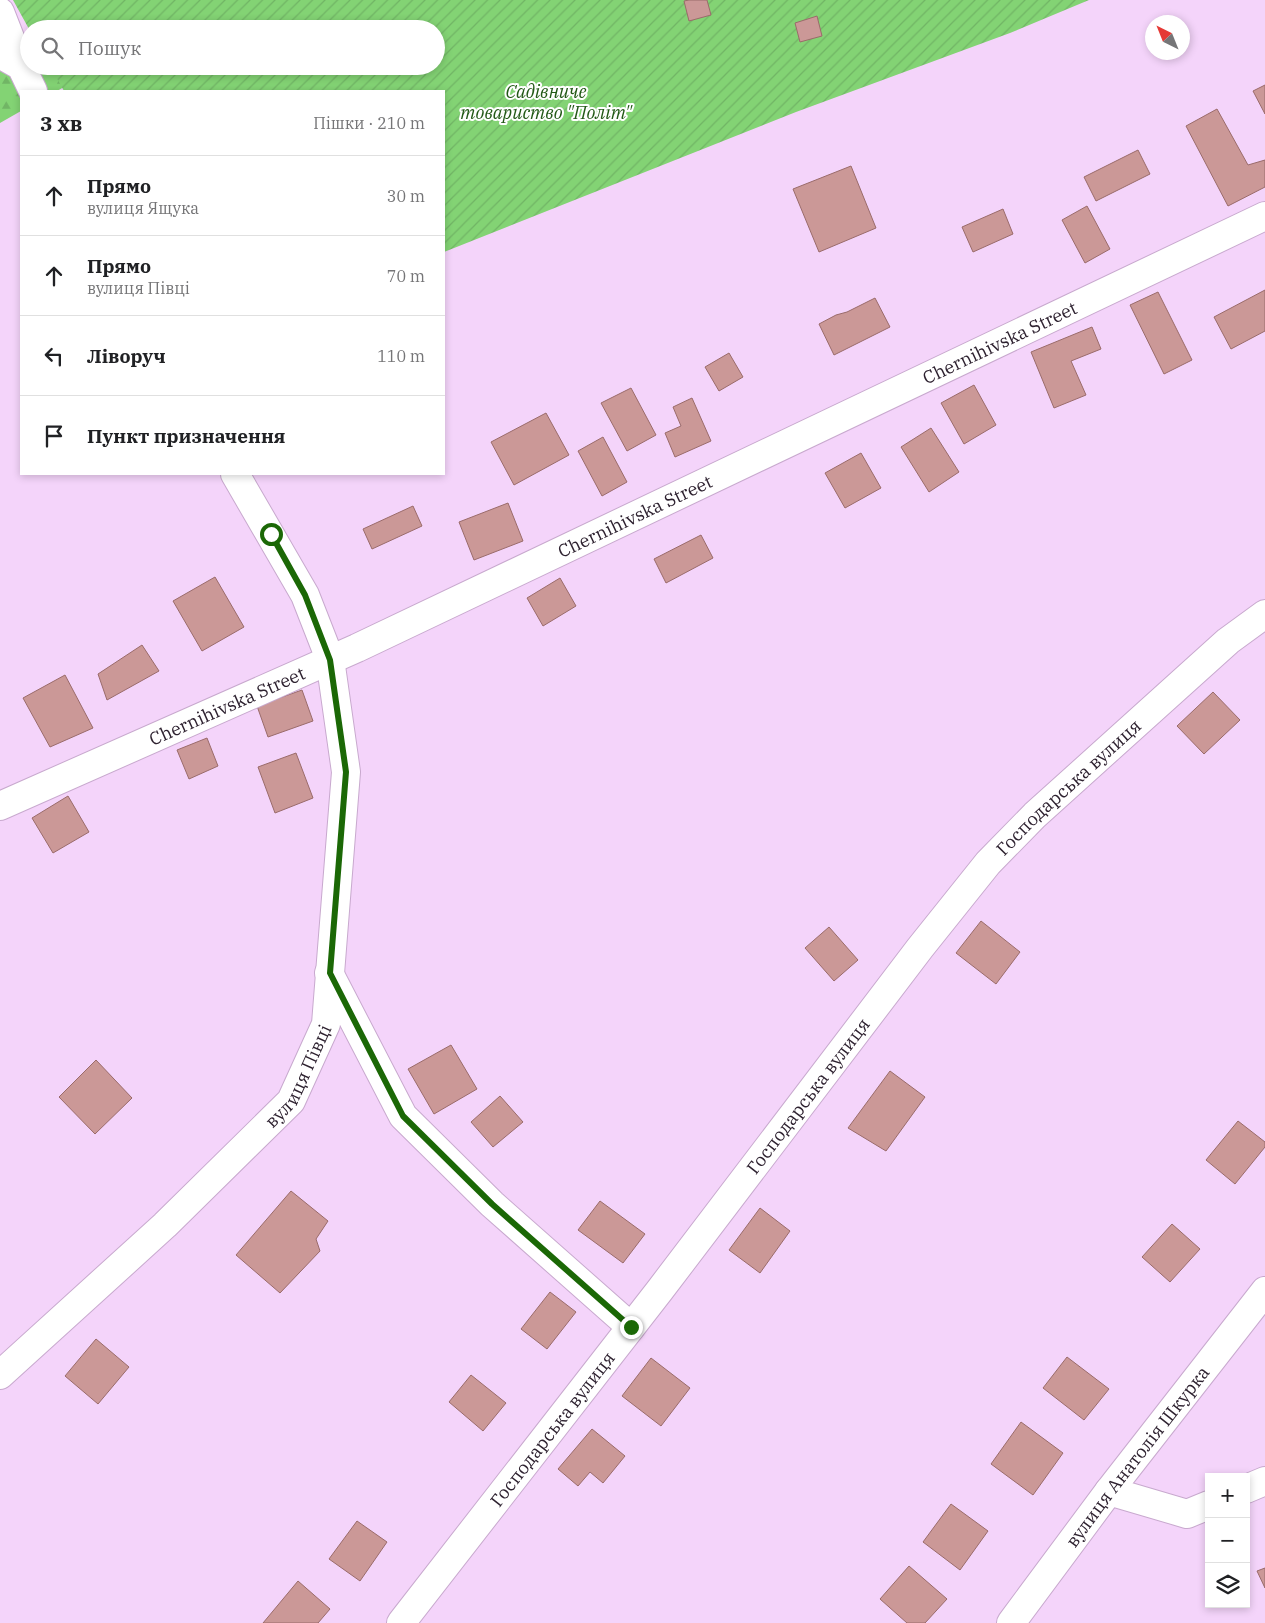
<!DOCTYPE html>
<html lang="uk">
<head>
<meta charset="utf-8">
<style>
  :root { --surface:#fff; --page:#f2f2f2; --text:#202124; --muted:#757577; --line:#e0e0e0 }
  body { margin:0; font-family:"IBM Plex Serif",serif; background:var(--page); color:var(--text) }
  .controls { position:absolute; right:15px; bottom:15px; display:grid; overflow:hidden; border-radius:0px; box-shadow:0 2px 8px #0003 }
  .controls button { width:45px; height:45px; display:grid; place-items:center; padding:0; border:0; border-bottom:1px solid var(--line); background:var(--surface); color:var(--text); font:25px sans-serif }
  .compass { position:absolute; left:1145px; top:15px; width:45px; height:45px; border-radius:50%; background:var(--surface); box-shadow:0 2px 8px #0003; rotate:317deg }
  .stop { position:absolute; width:15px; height:15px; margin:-11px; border:4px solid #1b6806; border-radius:50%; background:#fff }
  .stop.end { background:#1b6806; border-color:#fff; box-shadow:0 1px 5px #0008 }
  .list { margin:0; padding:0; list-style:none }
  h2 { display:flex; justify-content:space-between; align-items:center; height:65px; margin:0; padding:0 20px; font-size:21px }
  h2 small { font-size:16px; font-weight:400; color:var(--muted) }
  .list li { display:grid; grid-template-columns:32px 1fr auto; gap:15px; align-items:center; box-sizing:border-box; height:80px; padding:0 20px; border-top:1px solid var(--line) }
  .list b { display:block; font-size:19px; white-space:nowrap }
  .list p { margin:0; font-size:16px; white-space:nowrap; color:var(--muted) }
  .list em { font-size:16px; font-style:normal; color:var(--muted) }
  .icon { flex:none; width:28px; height:28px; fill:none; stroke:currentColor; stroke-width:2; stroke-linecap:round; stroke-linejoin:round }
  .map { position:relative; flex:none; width:1265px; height:1623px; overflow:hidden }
  .search { position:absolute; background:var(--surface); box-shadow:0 2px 8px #0003; left:20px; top:20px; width:425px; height:55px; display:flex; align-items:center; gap:12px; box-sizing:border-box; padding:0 18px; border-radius:28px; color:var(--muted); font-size:19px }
  .panel { position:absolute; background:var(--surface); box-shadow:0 2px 8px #0003; left:20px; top:90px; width:425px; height:385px; border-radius:0px }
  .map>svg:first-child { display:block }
  .forest { fill:url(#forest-firs) }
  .garden { fill:url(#garden-furrows) }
  .building { fill:#cb9897; stroke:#9a6b6a }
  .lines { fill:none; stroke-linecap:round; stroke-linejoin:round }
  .minor-casing { stroke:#c8a9ce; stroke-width:30 }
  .minor { stroke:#fff; stroke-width:28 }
  .route { stroke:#1b6806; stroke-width:6 }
  .labels { text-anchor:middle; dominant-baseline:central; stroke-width:4; stroke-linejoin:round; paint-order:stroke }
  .park-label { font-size:18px; font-style:italic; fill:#225916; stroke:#fff }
  .street-label { font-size:18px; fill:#2e2230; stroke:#fff }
</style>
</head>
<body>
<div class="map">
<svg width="1265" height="1623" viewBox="0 0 1265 1623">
  <defs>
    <pattern id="forest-firs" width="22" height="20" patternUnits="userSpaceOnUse" patternTransform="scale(1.25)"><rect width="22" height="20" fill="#83d374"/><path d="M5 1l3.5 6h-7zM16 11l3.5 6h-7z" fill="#71b565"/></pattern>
    <pattern id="garden-furrows" width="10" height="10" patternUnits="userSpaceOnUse" patternTransform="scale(1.25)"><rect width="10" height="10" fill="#83d374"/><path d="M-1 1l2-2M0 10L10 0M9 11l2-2" fill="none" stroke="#71b565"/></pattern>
  </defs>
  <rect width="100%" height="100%" fill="#f4d4fa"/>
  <path class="forest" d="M29,45V66H101L57,91H21V111L0,123V69Z"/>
  <path class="garden" d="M13,0H1089L1010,33L796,112L444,252V91H64L50,66H436V29H29Z"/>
  <path class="building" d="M689,0H707L711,15L689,21L684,1Z
    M817,16L822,36L800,42L795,23Z
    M1265,85V114L1253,91Z
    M1217,109L1248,165L1265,160V187L1228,206L1186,126Z
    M1138,150L1150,174L1096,201L1084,177Z
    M851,166L876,228L819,252L793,189Z
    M1087,206L1110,249L1085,263L1062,220Z
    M1003,209L1013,234L973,252L962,227Z
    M1265,290V331L1231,349L1214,317Z
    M1158,292L1192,360L1164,374L1130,305Z
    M875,298L890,327L834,355L819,324L836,315L847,312Z
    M1092,327L1101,349L1071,361L1086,395L1054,408L1031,352Z
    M729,353L743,377L719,391L705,367Z
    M974,385L996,425L964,444L941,403Z
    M631,388L656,435L627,451L601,403Z
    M692,398L711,441L675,457L665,433L681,426L673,407Z
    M546,413L569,455L514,485L491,442Z
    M931,428L959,472L929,492L901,447Z
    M603,437L627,482L602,496L578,451Z
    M861,453L881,488L845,508L825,473Z
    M508,503L523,541L474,560L459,522Z
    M413,506L422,526L372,549L363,529Z
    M701,535L713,558L666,583L654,559Z
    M215,577L244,627L202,651L173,601Z
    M560,578L576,606L543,626L527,598Z
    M142,645L159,671L107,700L98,674Z
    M65,675L93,728L50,747L23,698Z
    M302,690L313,721L268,737L257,706Z
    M1213,692L1240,720L1204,754L1177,726Z
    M207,738L218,766L189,779L177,750Z
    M296,753L313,798L275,813L258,767Z
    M68,796L89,832L53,853L32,818Z
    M981,921L1020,952L996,984L956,953Z
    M829,927L858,960L834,981L805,948Z
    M451,1045L477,1089L434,1114L408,1069Z
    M96,1060L132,1098L95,1134L59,1097Z
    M890,1071L925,1097L886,1151L848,1128Z
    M500,1096L523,1122L493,1147L471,1122Z
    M1238,1121L1265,1142V1147L1235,1184L1206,1160Z
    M291,1191L328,1221L316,1239L320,1251L280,1293L236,1255Z
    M600,1201L645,1234L623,1263L578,1230Z
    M760,1208L790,1231L760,1273L729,1250Z
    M1172,1224L1200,1249L1170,1282L1142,1257Z
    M550,1292L576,1312L547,1349L521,1329Z
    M96,1339L129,1367L98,1404L65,1376Z
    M1067,1357L1109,1389L1084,1420L1043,1388Z
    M651,1358L690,1388L661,1426L622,1396Z
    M471,1375L506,1403L483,1431L449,1402Z
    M1021,1422L1063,1453L1033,1495L991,1464Z
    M592,1429L625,1456L603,1483L590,1472L578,1486L558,1469Z
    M951,1504L988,1531L960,1570L923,1542Z
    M357,1521L387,1542L360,1581L329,1559Z
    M909,1566L947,1599L925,1623H907L880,1599Z
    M1265,1568V1588L1257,1571Z
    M298,1581L330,1609L318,1623H263Z"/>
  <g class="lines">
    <defs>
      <g id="minor">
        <path d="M0,12L21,66"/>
        <path d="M5,57L21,66L33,91"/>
        <path id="s1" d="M0,806L357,648L1265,216"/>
        <path d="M329,973L403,1116L492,1204L631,1327"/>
        <path id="s2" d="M0,1375L165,1225L291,1101L326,1024L346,772L330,659L305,595L235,474"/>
        <path d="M1246,1489L1265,1481"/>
        <path d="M1109,1491L1187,1514L1209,1505"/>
        <path id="s3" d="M401,1623L660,1290L920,948L988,863L1035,815L1228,641L1265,614"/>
        <path id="s4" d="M1011,1623L1109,1491L1265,1291"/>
      </g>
    </defs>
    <use href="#minor" class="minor-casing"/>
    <use href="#minor" class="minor"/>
  </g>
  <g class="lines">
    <path class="route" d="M271,534L305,595L330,660L346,772L330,973L403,1116L492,1204L631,1327"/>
  </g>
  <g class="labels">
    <g class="park-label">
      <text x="546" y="91">Садівниче<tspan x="546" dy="21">товариство "Політ"</tspan></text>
    </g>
    <g class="street-label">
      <text stroke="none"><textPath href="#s1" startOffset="1102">Chernihivska Street</textPath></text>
      <text stroke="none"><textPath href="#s1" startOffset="698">Chernihivska Street</textPath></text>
      <text stroke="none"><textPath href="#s1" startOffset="248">Chernihivska Street</textPath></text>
      <text stroke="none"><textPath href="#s3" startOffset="1071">Господарська вулиця</textPath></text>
      <text stroke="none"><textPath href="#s2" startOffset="425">вулиця Півці</textPath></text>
      <text stroke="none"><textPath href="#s3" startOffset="666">Господарська вулиця</textPath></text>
      <text stroke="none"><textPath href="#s3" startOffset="246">Господарська вулиця</textPath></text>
      <text stroke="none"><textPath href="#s4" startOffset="209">вулиця Анатолія Шкурка</textPath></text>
    </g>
  </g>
</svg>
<div class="controls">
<button>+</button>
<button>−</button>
<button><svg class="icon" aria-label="layers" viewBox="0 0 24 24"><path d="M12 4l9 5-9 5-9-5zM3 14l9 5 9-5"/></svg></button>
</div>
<svg class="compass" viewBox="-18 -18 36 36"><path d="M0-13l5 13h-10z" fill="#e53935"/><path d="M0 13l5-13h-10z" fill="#757577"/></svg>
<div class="stop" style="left:271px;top:534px"></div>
<div class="stop end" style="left:631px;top:1327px"></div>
<div class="search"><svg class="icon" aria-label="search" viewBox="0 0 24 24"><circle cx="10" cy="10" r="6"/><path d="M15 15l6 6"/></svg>Пошук</div>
<section class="panel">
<h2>3 хв<small>Пішки · 210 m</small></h2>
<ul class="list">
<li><svg class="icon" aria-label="ahead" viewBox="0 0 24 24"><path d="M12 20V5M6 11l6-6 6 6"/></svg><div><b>Прямо</b><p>вулиця Ящука</p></div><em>30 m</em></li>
<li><svg class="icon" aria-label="ahead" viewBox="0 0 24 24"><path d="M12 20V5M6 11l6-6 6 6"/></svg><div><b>Прямо</b><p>вулиця Півці</p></div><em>70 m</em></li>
<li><svg class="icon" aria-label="left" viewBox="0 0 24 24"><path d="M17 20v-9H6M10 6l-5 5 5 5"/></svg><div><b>Ліворуч</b></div><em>110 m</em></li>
<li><svg class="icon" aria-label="arrive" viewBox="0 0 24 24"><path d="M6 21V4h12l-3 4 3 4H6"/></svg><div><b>Пункт призначення</b></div></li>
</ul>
</section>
</div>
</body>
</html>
